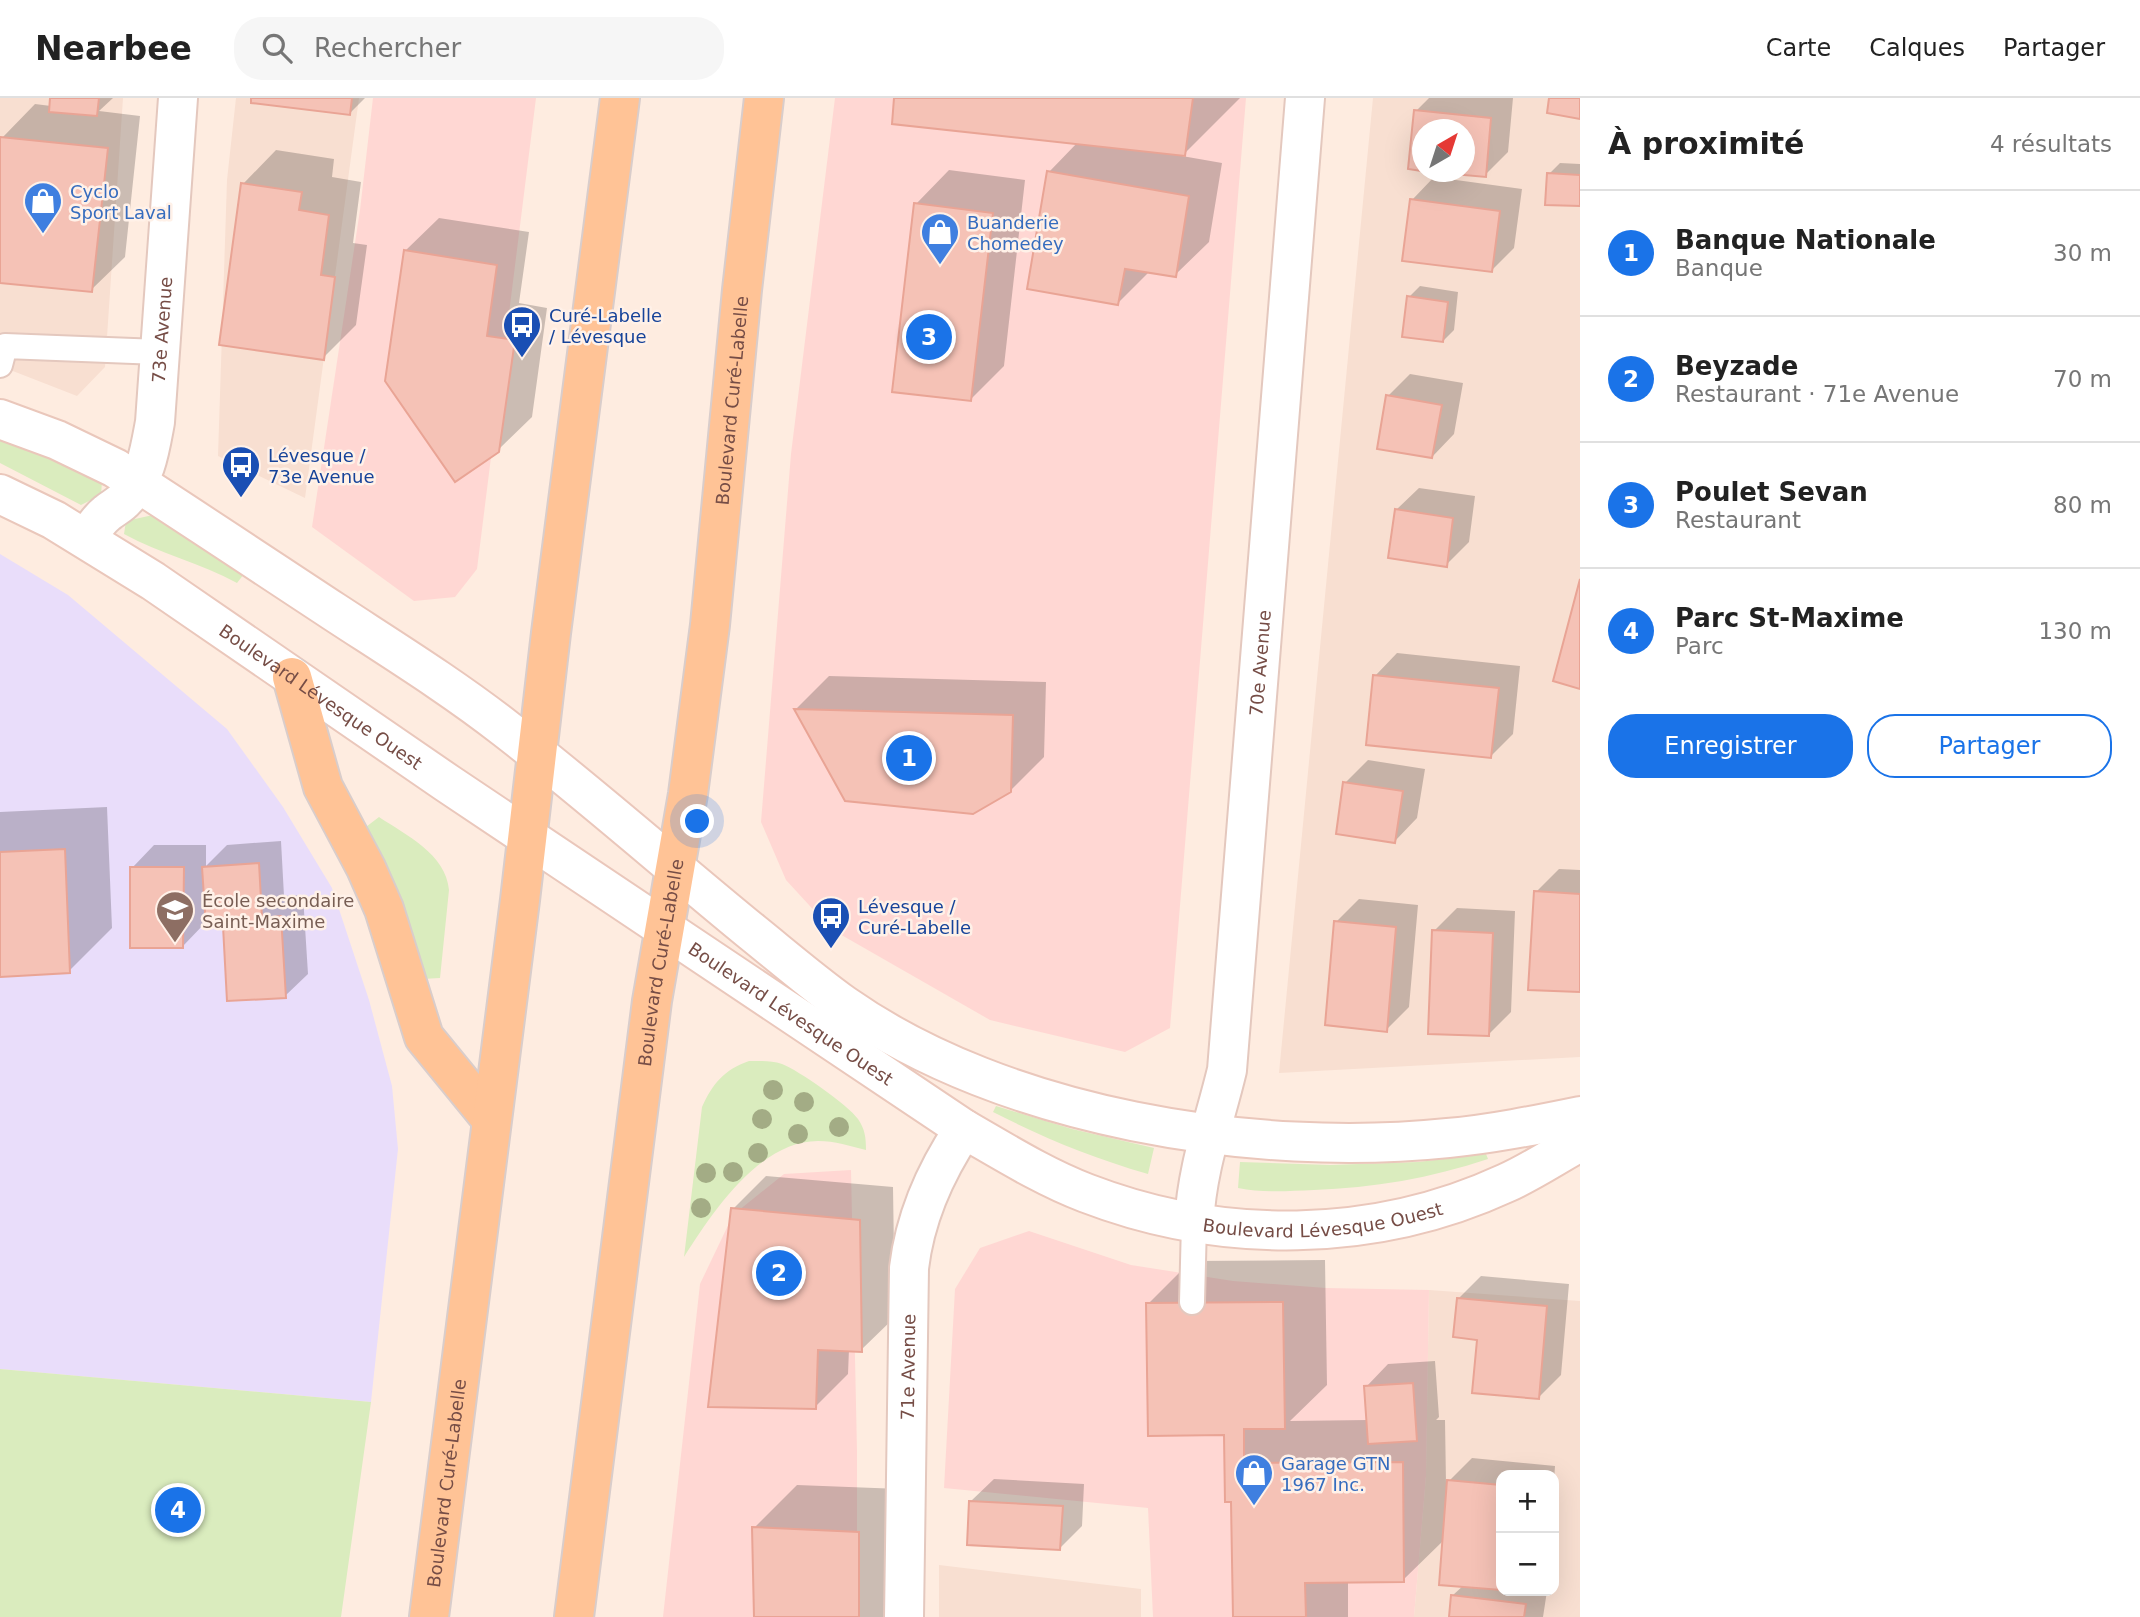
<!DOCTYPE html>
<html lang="fr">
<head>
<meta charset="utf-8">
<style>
  :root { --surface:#fff; --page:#f6f6f6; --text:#222; --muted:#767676; --line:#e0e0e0; --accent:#1a73e8 }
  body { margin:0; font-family:"DejaVu Sans",sans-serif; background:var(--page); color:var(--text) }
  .controls { position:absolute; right:21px; bottom:21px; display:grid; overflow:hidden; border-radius:14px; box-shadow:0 7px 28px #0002 }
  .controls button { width:63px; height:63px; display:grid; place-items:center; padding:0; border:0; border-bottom:2px solid var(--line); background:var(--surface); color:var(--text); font:35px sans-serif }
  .compass { position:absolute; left:1412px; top:21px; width:63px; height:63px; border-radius:50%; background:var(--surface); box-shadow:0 7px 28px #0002; rotate:39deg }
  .you { position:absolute; left:698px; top:724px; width:24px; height:24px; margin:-18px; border:5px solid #fff; border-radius:50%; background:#1a73e8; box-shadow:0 0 0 10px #1a73e833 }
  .badge { display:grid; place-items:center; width:46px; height:46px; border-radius:50%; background:var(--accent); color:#fff; font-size:23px; font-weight:700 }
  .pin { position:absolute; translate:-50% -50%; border:4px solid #fff; box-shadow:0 2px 7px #0006 }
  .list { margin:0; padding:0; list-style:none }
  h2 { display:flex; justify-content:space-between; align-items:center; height:91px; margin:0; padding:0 28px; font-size:30px }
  h2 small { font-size:23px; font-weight:400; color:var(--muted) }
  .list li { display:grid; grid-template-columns:46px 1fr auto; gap:21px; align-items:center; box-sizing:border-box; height:126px; padding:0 28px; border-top:2px solid var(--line) }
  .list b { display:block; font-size:26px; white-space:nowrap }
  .list p { margin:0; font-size:23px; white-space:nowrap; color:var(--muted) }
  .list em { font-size:23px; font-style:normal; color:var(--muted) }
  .actions { display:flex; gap:14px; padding:21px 28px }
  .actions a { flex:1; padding:16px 0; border:2px solid var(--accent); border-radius:28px; text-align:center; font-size:24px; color:var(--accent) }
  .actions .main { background:var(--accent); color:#fff }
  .icon { flex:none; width:38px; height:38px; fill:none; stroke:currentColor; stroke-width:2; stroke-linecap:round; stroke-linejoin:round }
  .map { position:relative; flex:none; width:1580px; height:1519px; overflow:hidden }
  header { display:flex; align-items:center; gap:42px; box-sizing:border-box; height:98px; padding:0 35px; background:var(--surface); border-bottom:2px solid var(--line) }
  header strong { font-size:33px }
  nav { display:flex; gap:38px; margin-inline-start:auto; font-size:24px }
  .search { width:490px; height:63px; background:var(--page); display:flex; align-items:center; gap:18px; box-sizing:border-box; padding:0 24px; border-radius:28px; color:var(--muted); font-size:26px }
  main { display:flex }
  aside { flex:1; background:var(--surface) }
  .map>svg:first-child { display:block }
  .residential { fill:#f8dfd1; fill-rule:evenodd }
  .commercial { fill:#ffd7d3 }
  .education { fill:#e9ddfa }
  .green { fill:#daecbe }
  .shadow { fill:#0003 }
  .building { fill:#f5c2b6; stroke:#e9a495; stroke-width:2 }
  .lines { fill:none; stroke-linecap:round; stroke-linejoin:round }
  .lane-casing { stroke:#e4c8be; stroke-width:28 }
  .street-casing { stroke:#e4c8be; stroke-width:42 }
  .secondary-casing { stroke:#eac7bb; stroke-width:42 }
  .primary-casing { stroke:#d9cdcb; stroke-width:42 }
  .lane { stroke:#fff; stroke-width:24 }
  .street { stroke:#fff; stroke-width:38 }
  .secondary { stroke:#fff; stroke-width:38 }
  .primary { stroke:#ffc396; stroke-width:38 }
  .tree { fill:#a3ac85 }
  .labels { text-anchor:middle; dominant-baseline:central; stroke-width:5; stroke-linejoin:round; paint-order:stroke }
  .shop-label { font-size:18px; fill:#366cbe; stroke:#fff1e8; text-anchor:start }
  .transit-label { font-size:18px; fill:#164399; stroke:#fff1e8; text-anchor:start }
  .street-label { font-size:18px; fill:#764d46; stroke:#fff1e8 }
  .education-label { font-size:18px; fill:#785e54; stroke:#fff1e8; text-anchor:start }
</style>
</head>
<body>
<header>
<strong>Nearbee</strong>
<div class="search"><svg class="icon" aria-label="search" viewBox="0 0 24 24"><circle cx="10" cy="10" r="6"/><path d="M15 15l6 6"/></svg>Rechercher</div>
<nav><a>Carte</a><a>Calques</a><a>Partager</a></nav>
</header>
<main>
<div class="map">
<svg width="1580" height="1519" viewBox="0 0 1580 1519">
  <rect width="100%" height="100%" fill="#feece0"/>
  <path class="residential" d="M0,0H123L105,269L77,298L0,268Z
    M236,0H359L305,400L218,358L227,82Z
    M1373,0H1580V959L1279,975ZM1422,32H1464V74H1422Z
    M1429,1192L1580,1203V1519H1414L1426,1378ZM1501,1377H1554V1493H1501Z
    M939,1467L1141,1491V1519H939Z"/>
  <path class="commercial" d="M373,0H536L477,471L455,499L414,503L312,429L360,112Z
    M835,0H1246L1170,930L1125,954L990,922L831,831L786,782L761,724L791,356Z
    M851,1072L857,1353V1519H663L700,1186L733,1117L784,1076Z
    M1029,1133L1131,1167L1233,1183L1326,1190L1429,1192L1426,1378L1414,1519H1153L1148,1410L944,1390L955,1191L980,1150Z"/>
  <path class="education" d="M0,456L68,497L227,631L283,709L332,790L369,902L392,988L398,1051L371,1304L0,1271Z"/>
  <path class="green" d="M0,337L102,384L101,397L81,407L0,365Z
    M153,417L244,476L237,485C201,465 160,456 124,436L126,423Z
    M379,719C406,737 446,756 449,792L440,880L422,881L362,732Z
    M749,963C760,963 771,962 782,966C798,972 848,1007 858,1021C865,1031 866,1040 866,1052C850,1048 835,1043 818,1043C759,1043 712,1115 684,1159L702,1009C713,985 724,972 749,963Z
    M996,1008L1072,1031L1154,1050L1148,1076C1091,1059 1046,1041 993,1014Z
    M1486,1056L1488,1061C1431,1080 1373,1090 1314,1092C1288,1093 1263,1095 1238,1090L1240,1064L1330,1067L1418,1064Z
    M0,1271L371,1304L341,1519H0Z"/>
  <path class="shadow" d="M52,0H113L99,13L140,18L125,159L91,192L0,183L2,40L35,6L51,8Z
    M253,0H365L350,15Z
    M896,0H1240L1182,58L1222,65L1209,144L1175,177L1150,173L1118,205L1049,74L1078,44Z
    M1429,0H1513L1508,54L1485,77L1448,74H1464V32H1422V71L1410,70L1416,13Z
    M276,52L334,61L332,79L361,84L353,145L367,147L356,227L323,260L243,86Z
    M1560,65L1580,66V107L1549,76Z
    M949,72L1025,82L1004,268L971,301L916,106Z
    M1434,79L1522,91L1514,150L1491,173L1412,102Z
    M439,120L529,134L519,205L547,210L532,319L498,352L405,153Z
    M1420,188L1458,194L1454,232L1443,243L1409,199Z
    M1410,276L1463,285L1454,336L1432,359L1388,298Z
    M1419,390L1475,398L1469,444L1446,467L1396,412Z
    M1397,555L1520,568L1513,636L1491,658L1375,578Z
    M829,578L1046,584L1044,659L1010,693L796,611Z
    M1368,662L1425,671L1417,720L1395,743L1345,685Z
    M107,709L112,830L69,873L0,877V714Z
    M281,743L284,798L303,797L308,876L285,898L225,826L207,823L183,848L132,770L154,747H206V768L227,747Z
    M1559,771L1580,772V893L1536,794Z
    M1359,801L1418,807L1409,909L1386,932L1336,824Z
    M1457,810L1515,813L1511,914L1488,937L1434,833Z
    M766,1078L893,1089L895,1219L861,1252L849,1251L848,1276L815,1309L733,1111Z
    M1325,1162L1327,1287L1290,1323L1368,1322L1366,1289L1388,1266L1435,1263L1439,1319L1436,1322H1445L1446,1386L1472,1360L1555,1368L1554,1383V1377H1501V1493H1547L1543,1519H1451L1453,1497L1464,1487L1444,1442L1403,1482L1348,1483V1519H1234L1233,1402L1226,1335L1148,1206L1191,1163Z
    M1481,1178L1569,1186L1561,1277L1539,1299L1479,1240L1458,1201Z
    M994,1381L1084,1386L1082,1428L1059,1451L971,1403Z
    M797,1387L901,1391L900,1519H756L754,1430Z"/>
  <path class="building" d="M50,0H99L97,18L49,14Z
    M251,0H352L350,17L251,5Z
    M894,0H1193L1185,58L892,26Z
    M1549,0H1580V21L1547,15Z
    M1414,12L1491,20L1486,79L1430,74H1464V32H1422V73L1408,71Z
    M0,39L108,50L92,194L0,185Z
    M1047,73L1189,98L1176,179L1125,171L1118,207L1027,191Z
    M1547,75L1580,77V108L1545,107Z
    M241,85L302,94L299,112L329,117L321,177L335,179L324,262L219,247Z
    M1410,101L1500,113L1492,174L1402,163Z
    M914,105L993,115L971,303L892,294Z
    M404,152L497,167L487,238L515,242L499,354L455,384L385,283Z
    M1407,198L1448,204L1443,244L1402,239Z
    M1386,297L1442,307L1432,360L1377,351Z
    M1395,411L1453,420L1447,469L1388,460Z
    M1580,481V591L1553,583Z
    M1373,577L1499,590L1491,660L1366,647Z
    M794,611L1013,617L1011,694L973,716L845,703Z
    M1343,684L1403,693L1395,745L1336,736Z
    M65,751L70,875L0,879V754Z
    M259,765L262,820L281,818L286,900L227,903L223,828L206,829L202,769Z
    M130,769H184L183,850H130Z
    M1534,793L1580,796V894L1528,892Z
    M1334,823L1396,829L1387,934L1325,927Z
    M1432,832L1493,835L1489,938L1428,936Z
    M731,1110L860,1122L862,1254L818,1252L816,1311L708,1309Z
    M1457,1200L1547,1208L1539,1301L1472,1295L1477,1242L1453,1239Z
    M1283,1204L1285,1331H1244V1365L1403,1364L1404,1484L1305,1485L1306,1519H1233L1231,1404H1225L1224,1337L1148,1338L1146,1205Z
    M1413,1285L1417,1343L1368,1346L1364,1288Z
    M1447,1382L1501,1387V1492L1439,1487Z
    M969,1403L1063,1408L1060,1452L967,1447Z
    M752,1429L859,1434V1519H754Z
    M1451,1497L1526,1506L1524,1519H1449Z"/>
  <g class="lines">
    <defs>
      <path id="lane" d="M0,267L5,248L159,254
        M1192,1204L1194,1125"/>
      <g id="street">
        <path id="s1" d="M86,441C92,432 98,422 107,415C113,410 120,407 125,401C146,381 150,351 155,324L178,0"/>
        <path id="s2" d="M1194,1125C1197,1069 1214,1026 1227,972L1305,0"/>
        <path id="s3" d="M904,1519L909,1170C915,1119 935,1074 964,1031"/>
      </g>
      <g id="secondary">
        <path d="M0,321L57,342L115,370C188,417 260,465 333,513C391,551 451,588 506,631C590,696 670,767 752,834C783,859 812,884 844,907C1005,1020 1255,1060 1448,1040C1492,1036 1536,1027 1580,1018"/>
        <path id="s4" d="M0,396L54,422L153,483L447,685L964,1031C1004,1054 1044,1079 1086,1095C1221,1147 1374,1146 1506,1085C1531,1074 1556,1057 1580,1044"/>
      </g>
      <g id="primary">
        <path d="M292,579L323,689L366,770L384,811L424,939L491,1021"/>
        <path id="s5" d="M429,1519L520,802L551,535L620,0"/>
        <path id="s6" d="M574,1519L652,903L688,696L710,527L742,192L764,0"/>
      </g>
    </defs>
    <use href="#lane" class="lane-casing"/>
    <use href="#street" class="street-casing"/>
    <use href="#secondary" class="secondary-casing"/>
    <use href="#primary" class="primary-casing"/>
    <use href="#lane" class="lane"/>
    <use href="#street" class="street"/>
    <use href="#secondary" class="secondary"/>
    <use href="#primary" class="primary"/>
  </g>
  <g class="tree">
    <circle cx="773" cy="992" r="10"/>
    <circle cx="804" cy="1004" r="10"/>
    <circle cx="762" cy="1021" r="10"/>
    <circle cx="839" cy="1029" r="10"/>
    <circle cx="798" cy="1036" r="10"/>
    <circle cx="758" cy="1055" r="10"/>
    <circle cx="733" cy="1074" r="10"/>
    <circle cx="706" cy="1075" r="10"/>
    <circle cx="701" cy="1110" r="10"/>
  </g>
  <defs>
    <symbol id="shop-pin" viewBox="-11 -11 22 30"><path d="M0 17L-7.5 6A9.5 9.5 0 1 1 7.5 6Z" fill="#3f7fe0" stroke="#fff1e8"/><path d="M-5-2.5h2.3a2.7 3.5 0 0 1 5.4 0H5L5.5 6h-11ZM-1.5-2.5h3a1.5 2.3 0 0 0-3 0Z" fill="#fff"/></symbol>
    <symbol id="bus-pin" viewBox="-11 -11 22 30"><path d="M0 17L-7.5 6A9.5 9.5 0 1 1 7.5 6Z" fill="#1a4fb4" stroke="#fff1e8"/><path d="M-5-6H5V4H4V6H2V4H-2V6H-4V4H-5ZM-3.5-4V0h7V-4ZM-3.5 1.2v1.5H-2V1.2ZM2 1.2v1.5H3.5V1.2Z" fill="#fff"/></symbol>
    <symbol id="school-pin" viewBox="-11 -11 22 30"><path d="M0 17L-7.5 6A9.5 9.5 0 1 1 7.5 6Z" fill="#8d6e63" stroke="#fff1e8"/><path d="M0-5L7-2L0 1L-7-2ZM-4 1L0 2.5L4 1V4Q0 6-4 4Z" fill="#fff"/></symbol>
  </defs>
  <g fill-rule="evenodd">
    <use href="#shop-pin" x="21" y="81" width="44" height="60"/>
    <use href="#shop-pin" x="918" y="112" width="44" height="60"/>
    <use href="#bus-pin" x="500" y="205" width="44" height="60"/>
    <use href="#bus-pin" x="219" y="345" width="44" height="60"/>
    <use href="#school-pin" x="153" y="790" width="44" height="60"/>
    <use href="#bus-pin" x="809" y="796" width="44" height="60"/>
    <use href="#shop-pin" x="1232" y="1353" width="44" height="60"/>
  </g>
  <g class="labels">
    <g class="shop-label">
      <text x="70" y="93">Cyclo<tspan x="70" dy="21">Sport Laval</tspan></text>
      <text x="967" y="124">Buanderie<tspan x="967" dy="21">Chomedey</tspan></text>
      <text x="1281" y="1365">Garage GTN<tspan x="1281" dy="21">1967 Inc.</tspan></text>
    </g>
    <g class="transit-label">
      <text x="549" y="217">Curé-Labelle<tspan x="549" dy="21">/ Lévesque</tspan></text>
      <text x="268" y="357">Lévesque /<tspan x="268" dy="21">73e Avenue</tspan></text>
      <text x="858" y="808">Lévesque /<tspan x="858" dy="21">Curé-Labelle</tspan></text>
    </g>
    <g class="street-label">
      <text stroke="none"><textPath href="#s1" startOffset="233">73e Avenue</textPath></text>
      <text stroke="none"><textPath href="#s6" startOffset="1227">Boulevard Curé-Labelle</textPath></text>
      <text stroke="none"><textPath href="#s2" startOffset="565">70e Avenue</textPath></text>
      <text stroke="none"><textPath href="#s4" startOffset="380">Boulevard Lévesque Ouest</textPath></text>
      <text stroke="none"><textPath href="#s6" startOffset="660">Boulevard Curé-Labelle</textPath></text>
      <text stroke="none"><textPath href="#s4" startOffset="947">Boulevard Lévesque Ouest</textPath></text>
      <text stroke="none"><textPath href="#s4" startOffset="1535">Boulevard Lévesque Ouest</textPath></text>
      <text stroke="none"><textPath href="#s3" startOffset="250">71e Avenue</textPath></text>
      <text stroke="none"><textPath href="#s5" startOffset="135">Boulevard Curé-Labelle</textPath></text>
    </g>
    <g class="education-label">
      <text x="202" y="802">École secondaire<tspan x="202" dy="21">Saint-Maxime</tspan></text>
    </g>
  </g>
</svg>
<div class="controls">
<button>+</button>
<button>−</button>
</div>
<svg class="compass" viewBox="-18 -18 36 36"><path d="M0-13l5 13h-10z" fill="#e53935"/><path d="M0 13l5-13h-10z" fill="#767676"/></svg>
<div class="you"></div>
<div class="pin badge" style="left:909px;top:660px">1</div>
<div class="pin badge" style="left:779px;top:1175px">2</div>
<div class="pin badge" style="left:929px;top:239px">3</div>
<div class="pin badge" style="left:178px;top:1412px">4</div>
</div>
<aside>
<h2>À proximité<small>4 résultats</small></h2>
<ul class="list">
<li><span class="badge">1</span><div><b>Banque Nationale</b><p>Banque</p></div><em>30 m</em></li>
<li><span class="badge">2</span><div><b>Beyzade</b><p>Restaurant · 71e Avenue</p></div><em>70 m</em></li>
<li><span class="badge">3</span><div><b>Poulet Sevan</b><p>Restaurant</p></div><em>80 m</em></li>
<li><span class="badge">4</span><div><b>Parc St-Maxime</b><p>Parc</p></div><em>130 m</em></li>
</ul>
<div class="actions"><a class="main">Enregistrer</a><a>Partager</a></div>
</aside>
</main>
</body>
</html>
